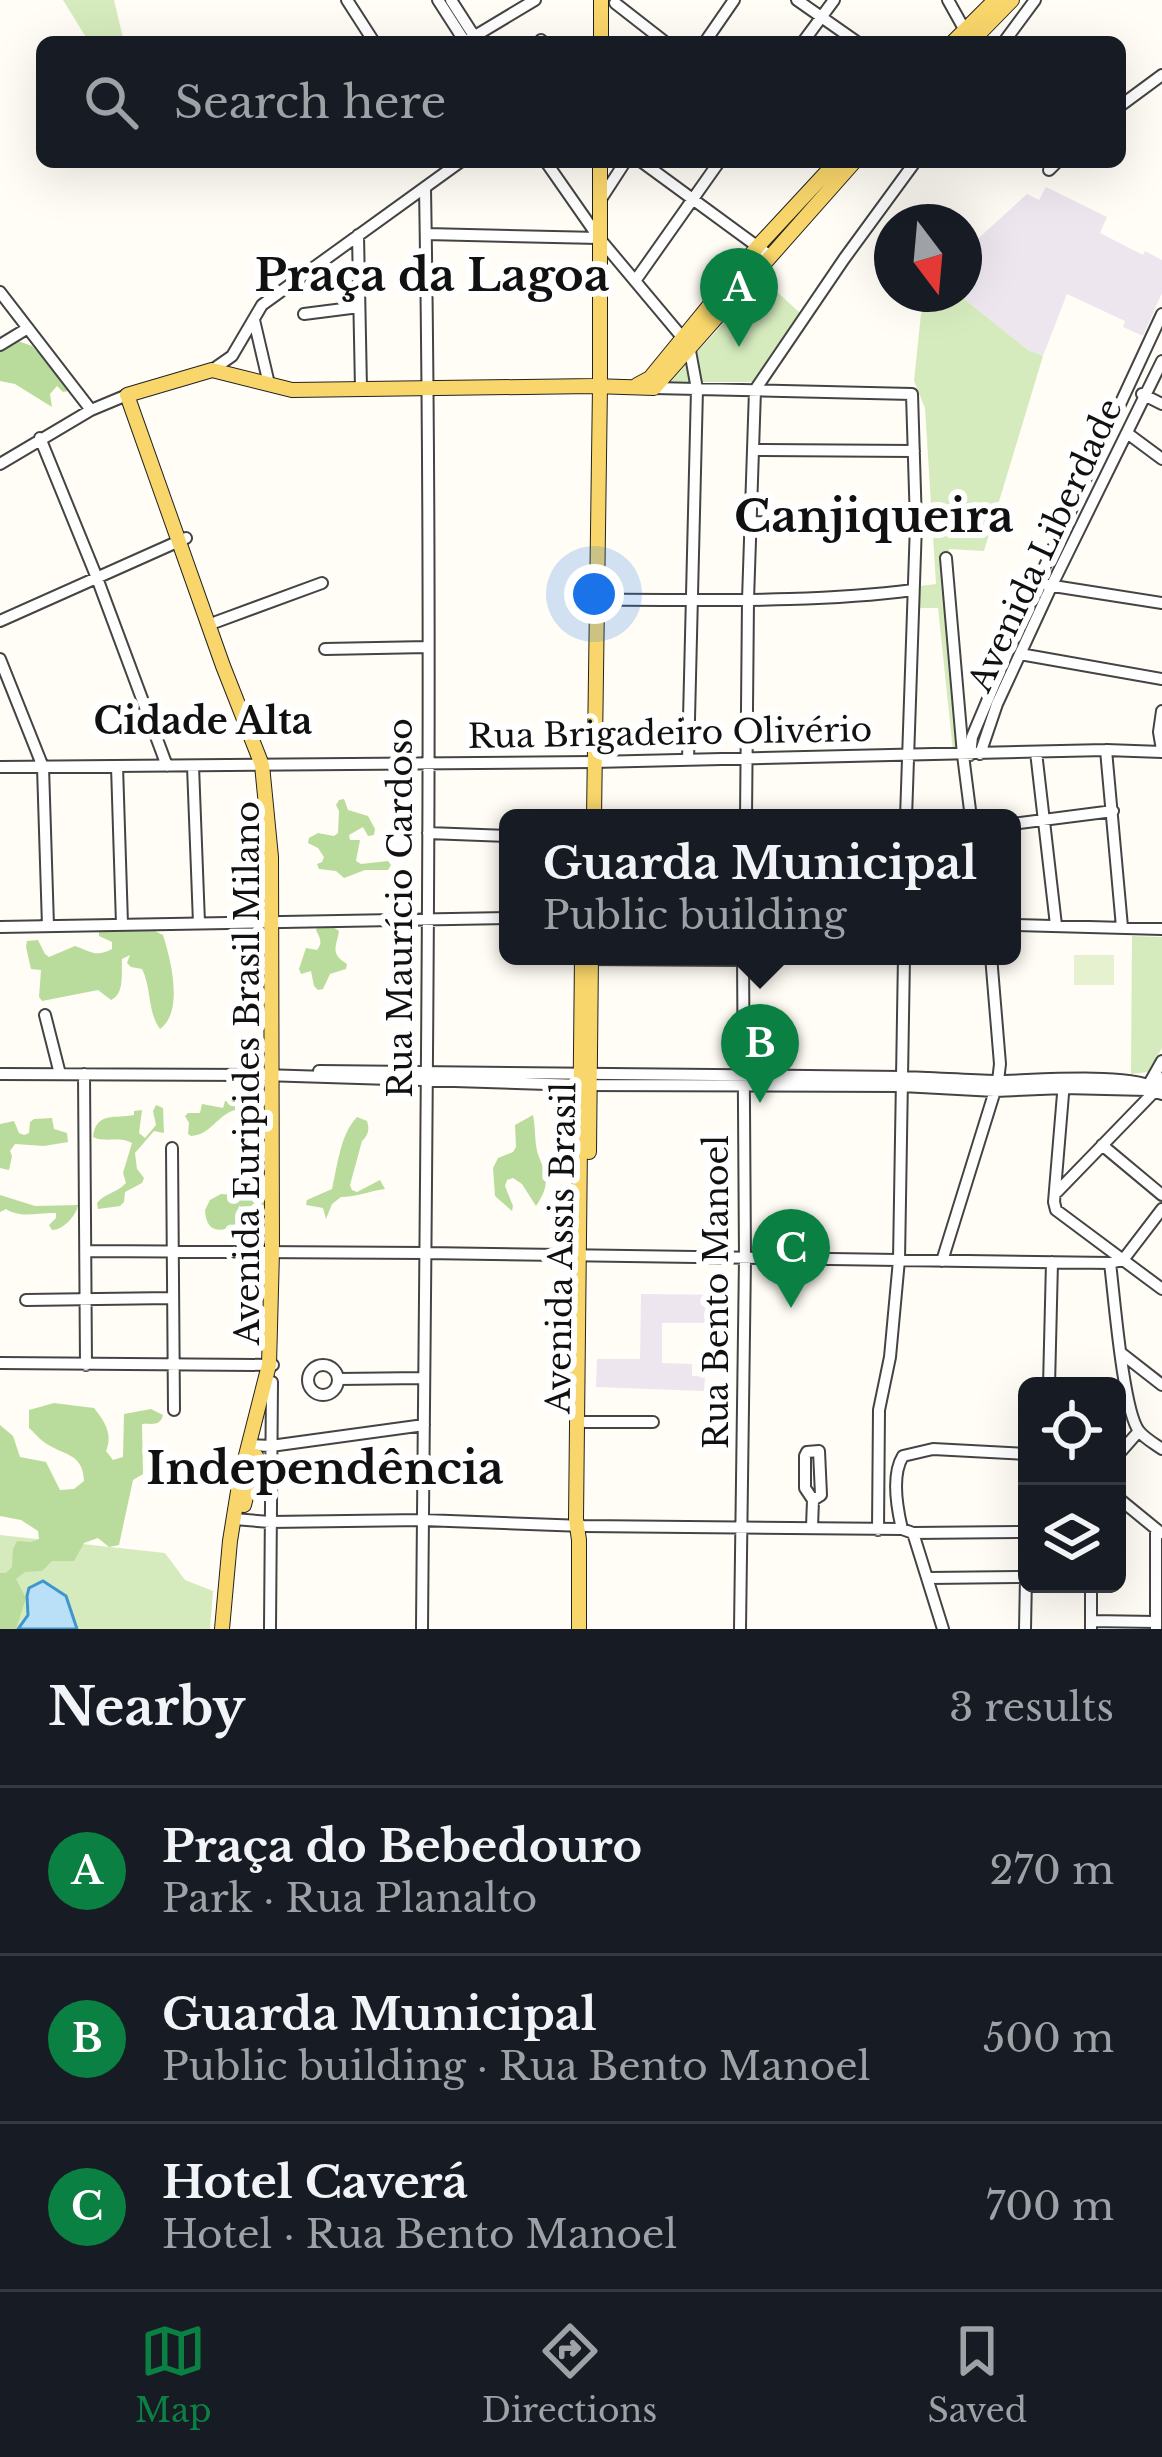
<!DOCTYPE html>
<html lang="en">
<head>
<meta charset="utf-8">
<style>
  :root { --surface:#171b24; --page:#20242c; --text:#f1f3f6; --muted:#9ea1a6; --line:#363941; --accent:#0b8043 }
  body { margin:0; font-family:"Libre Baskerville",serif; background:var(--page); color:var(--text) }
  .controls { position:absolute; right:36px; bottom:36px; display:grid; overflow:hidden; border-radius:18px; box-shadow:0 12px 48px #0002 }
  .controls button { width:108px; height:108px; display:grid; place-items:center; padding:0; border:0; border-bottom:3px solid var(--line); background:var(--surface); color:var(--text); font:60px sans-serif }
  .compass { position:absolute; left:874px; top:204px; width:108px; height:108px; border-radius:50%; background:var(--surface); box-shadow:0 12px 48px #0002; rotate:164deg }
  .you { position:absolute; left:594px; top:594px; width:42px; height:42px; margin:-30px; border:9px solid #fff; border-radius:50%; background:#1a73e8; box-shadow:0 0 0 18px #1a73e833 }
  .badge { display:grid; place-items:center; width:78px; height:78px; border-radius:50%; background:var(--accent); color:#fff; font-size:39px; font-weight:700 }
  .pin { position:absolute; translate:-50% -99px; filter:drop-shadow(0 3px 6px #0008) }
  .pin::after { content:''; position:absolute; top:63px; width:42px; height:36px; background:inherit; clip-path:polygon(0 0,100% 0,50% 100%) }
  .popup { position:absolute; left:499px; top:809px; width:522px; height:156px; box-sizing:border-box; display:grid; place-content:center; border-radius:18px; background:var(--surface); filter:drop-shadow(0 3px 9px #0005); font-size:39px; white-space:nowrap; color:var(--muted) }
  .popup b { font-size:45px; color:var(--text) }
  .popup::after { content:''; position:absolute; left:50%; top:100%; margin-left:-24px; border:24px solid transparent; border-top-color:var(--surface) }
  .list { margin:0; padding:0; list-style:none }
  h2 { display:flex; justify-content:space-between; align-items:center; height:156px; margin:0; padding:0 48px; font-size:51px }
  h2 small { font-size:39px; font-weight:400; color:var(--muted) }
  .list li { display:grid; grid-template-columns:78px 1fr auto; gap:36px; align-items:center; box-sizing:border-box; height:168px; padding:0 48px; border-top:3px solid var(--line) }
  .list b { display:block; font-size:45px; white-space:nowrap }
  .list p { margin:0; font-size:39px; white-space:nowrap; color:var(--muted) }
  .list em { font-size:39px; font-style:normal; color:var(--muted) }
  .icon { flex:none; width:66px; height:66px; fill:none; stroke:currentColor; stroke-width:2; stroke-linecap:round; stroke-linejoin:round }
  .map { position:relative; flex:none; width:1162px; height:1629px; overflow:hidden }
  .search { position:absolute; background:var(--surface); box-shadow:0 12px 48px #0002; left:36px; right:36px; top:36px; height:132px; display:flex; align-items:center; gap:30px; box-sizing:border-box; padding:0 42px; border-radius:18px; color:var(--muted); font-size:45px }
  .sheet { height:660px; background:var(--surface) }
  nav { display:flex; justify-content:space-around; align-items:center; box-sizing:border-box; height:168px; border-top:3px solid var(--line); background:var(--surface); font-size:33px; color:var(--muted) }
  nav a { display:grid; justify-items:center; gap:6px }
  nav .on { color:var(--accent) }
  .map>svg:first-child { display:block }
  .industrial { fill:#eee6ef }
  .green { fill:#d5ebbd }
  .forest { fill:#b9dc9c }
  .pitch { fill:#e6f2cf }
  .water { fill:#b9e0f7; stroke:#3f96cf; stroke-width:3 }
  .lines { fill:none; stroke-linecap:round; stroke-linejoin:round }
  .minor-casing { stroke:#444; stroke-width:14 }
  .major-casing { stroke:#222; stroke-width:16 }
  .minor { stroke:#fff; stroke-width:10 }
  .major { stroke:#f9d66b; stroke-width:14 }
  .labels { text-anchor:middle; dominant-baseline:central; stroke-width:12; stroke-linejoin:round; paint-order:stroke }
  .street-label { font-size:33px; fill:#111; stroke:#fff }
  .neighbourhood-label { font-size:36px; font-weight:bold; fill:#111; stroke:#fff }
  .district-label { font-size:45px; font-weight:bold; fill:#111; stroke:#fff }
</style>
</head>
<body>
<div class="map">
<svg width="1162" height="1629" viewBox="0 0 1162 1629">
  <rect width="100%" height="100%" fill="#fffdf5"/>
  <path class="industrial" d="M1046,187L1107,217L1100,233L1143,255L1145,251L1162,260V293L1143,336L1123,327L1125,321L1067,294L1043,356L1028,350L958,294H964V254L970,246L1027,194L1039,200Z
    M641,1294L731,1295V1323H662V1363L692,1364V1376H705L704,1391L596,1387L597,1359H640Z"/>
  <path class="green" d="M63,0H114L124,42H89Z
    M764,280L800,313L753,382H669Z
    M934,294H958L1028,350L1043,356L984,551L949,549L965,733L971,734L967,751H953L938,608H920V586L936,584L925,408L914,381L921,314Z
    M1132,936L1162,937V1048L1148,1072L1131,1074Z
    M0,1535L165,1553L185,1580L213,1591L210,1629H0Z"/>
  <path class="forest" d="M18,341L32,346L68,385V391L63,392L57,386L50,394L52,407L15,384L0,381V351Z
    M344,799L348,810L368,816L375,829L374,835L368,836L363,827L349,835L350,840H360L356,861L361,864L388,861L391,865L388,870H365L344,878L336,871L319,869L317,864L322,862L324,857L318,848L308,843L309,838L318,833L334,836L338,833L339,811L336,805L339,800Z
    M319,925H330L339,931C336,948 330,954 347,964L346,969L330,974L323,989L318,990L314,986L311,971L301,974L299,969L306,948L317,950C323,943 320,938 316,930Z
    M149,928L163,935C171,960 184,1012 160,1029C147,1011 152,989 142,969L131,967L127,963L130,955L122,959C121,973 125,994 111,1000L98,990L42,1001L39,997L41,970L31,969L26,947L27,941L38,940L45,954L49,957L75,946C90,951 96,958 112,949V942L99,936V930Z
    M235,1100V1110C217,1115 211,1135 191,1136L188,1134L189,1123L185,1116L188,1113H200L202,1104L223,1108L225,1101Z
    M156,1105L163,1108L164,1133L154,1131L135,1153L137,1169L144,1178L142,1183L125,1192L124,1202L120,1206L98,1209L97,1203C105,1193 117,1193 126,1183L123,1173L132,1143C120,1136 105,1143 93,1137C96,1111 115,1119 134,1115V1111L142,1110L139,1133L145,1138L156,1125L153,1111Z
    M533,1115C536,1129 534,1145 539,1157C547,1178 550,1185 536,1206L522,1184L513,1178L507,1180L505,1186L513,1206L512,1211L495,1196L493,1168L498,1158L513,1152L516,1147L515,1125Z
    M357,1117L367,1121C370,1129 368,1136 362,1141L350,1185L352,1190L357,1192L380,1180L385,1189C369,1191 357,1197 341,1197L332,1204L326,1219L323,1208L306,1205L307,1200L332,1189C338,1164 340,1135 357,1117Z
    M52,1118L54,1129L67,1133L68,1142L44,1146L15,1144L10,1151L12,1156L9,1170L0,1168V1124L14,1121L19,1133L24,1135L29,1133L30,1122L34,1119Z
    M221,1194L265,1197L268,1200L267,1204L258,1206L260,1216L257,1219L249,1217L248,1208L239,1206L235,1225C218,1234 206,1231 205,1210L210,1200Z
    M0,1195L35,1206L78,1205C76,1216 63,1230 52,1230L49,1225L56,1218V1213C39,1212 21,1219 6,1209L0,1212Z
    M54,1403L94,1408C105,1422 113,1434 106,1451L113,1460L123,1457L124,1414L151,1409L163,1415C160,1427 152,1423 142,1424L143,1474L133,1480L119,1545L109,1547L98,1538L84,1543L74,1561H52L42,1571L25,1572L16,1579L26,1598L16,1629H0V1573H6L12,1567L13,1549L17,1541L31,1542L39,1539L38,1531L21,1520L0,1516V1425L13,1436L20,1457L46,1462L60,1490L74,1489L84,1481C83,1452 63,1456 44,1442C38,1438 34,1432 29,1428V1410Z"/>
  <path class="pitch" d="M1074,955H1114V985H1074Z"/>
  <path class="water" d="M43,1581L66,1596L77,1629H18L28,1615L27,1596L29,1588Z"/>
  <g class="lines">
    <defs>
      <path id="minor" d="M347,0L374,42
        M438,0L465,42
        M451,0L476,39
        M797,0L857,42
        M948,0L967,34
        M615,3L665,42
        M541,40L543,42
        M465,42L535,0
        M705,42L734,0
        M803,42L834,0
        M1004,42L1035,0
        M1120,106L1162,75
        M546,162L599,238L682,337L690,351L697,389L688,760
        M642,162L769,255
        M1049,170L1057,162
        M601,199L625,162
        M426,234L599,238
        M358,235L361,389
        M635,281L719,162
        M0,292L91,410
        M304,314L359,307
        M254,320L269,384
        M0,345L28,328
        M212,370L232,356L262,305L460,162
        M654,388L912,394L916,524L906,818
        M755,390L844,259L915,162
        M1142,394L1162,404
        M1127,433L1162,459
        M40,438L97,578L167,766
        M753,450L914,451
        M0,464L91,410L127,395
        M751,522L916,524
        M946,558L963,755L971,818
        M1047,585L1162,603
        M587,600C696,599 805,604 913,590
        M0,621L186,538
        M216,622L322,583
        M325,649L428,647
        M1020,654L1162,679
        M0,659L43,767L48,926
        M1162,711L1159,732L1162,750
        M1106,750L1122,927
        M1036,752L1056,925
        M980,754L997,704L1051,587L1162,361
        M970,755L972,737L1037,583L1162,314
        M117,766L122,924
        M193,766L199,923
        M0,767L594,762L1106,750L1162,752
        M746,818L748,600L755,390
        M1012,824L1113,811
        M428,833L508,836
        M1012,925L1162,929
        M0,927L508,918
        M585,959L743,960
        M45,1015L60,1074
        M319,1071L902,1077C933,1078 965,1080 996,1081C1032,1081 1135,1071 1162,1091
        M0,1074L263,1075L579,1085L902,1086L995,1091L1064,1088L1147,1090L1162,1094
        M84,1074L86,1365
        M1064,1082L1054,1202L1056,1210L1162,1289
        M1149,1084L1162,1061
        M1102,1145L1162,1195
        M172,1148L174,1410
        M1057,1192L1154,1092L1162,1078
        M86,1251L425,1253L1110,1263L1123,1260L1162,1209
        M942,1261L998,1081L1000,1064L991,956
        M1110,1263C1114,1294 1123,1411 1139,1431C1144,1438 1155,1444 1162,1449
        M26,1300L171,1298
        M1121,1353L1162,1385
        M0,1363L273,1365
        M308 1380a15 15 0 1 1 30 0a15 15 0 1 1-30 0Z
        M338,1379L424,1378
        M1049,1386L1052,1262
        M585,1422H653
        M250,1445L271,1446L424,1425
        M1117,1456L1139,1431
        M1117,1497L1161,1533
        M234,1519L270,1522L423,1520L584,1526L902,1529L913,1533L1027,1532
        M812,1527L813,1500L805,1488V1456L807,1452L819,1451L821,1495L813,1500
        M902,1529C897,1508 891,1475 903,1456L933,1449L1027,1454
        M878,1530L879,1410L890,1357L899,1260L904,956
        M913,1533L943,1629
        M929,1578L1027,1577
        M1091,1621L1156,1622
        M270,1629L272,1382
        M422,1629C426,1149 433,668 425,188
        M740,1629L745,1258L743,956
        M1025,1629L1026,1577
        M1091,1629V1584
        M1156,1629V1529"/>
      <path id="major" d="M601,42V0
        M953,42L995,0
        M971,42L1012,0
        M637,385L650,378L758,246L836,162
        M594,818L600,386V162
        M589,1152L591,956
        M244,1505L256,1456
        M222,1629L230,1541L240,1479L269,1365L272,1252L271,857L262,765L223,666L127,395L212,370L292,390L593,386L654,388L854,162
        M579,1629V1540L576,1519L582,956"/>
    </defs>
    <use href="#minor" class="minor-casing"/>
    <use href="#major" class="major-casing"/>
    <use href="#minor" class="minor"/>
    <use href="#major" class="major"/>
  </g>
  <g class="labels">
    <g class="street-label">
      <text transform="translate(1045 545) rotate(-65)">Avenida Liberdade</text>
      <text transform="translate(670 733) rotate(-1)">Rua Brigadeiro Olivério</text>
      <text transform="translate(400 908) rotate(-90)">Rua Maurício Cardoso</text>
      <text transform="translate(247 1073) rotate(-90)">Avenida Euripides Brasil Milano</text>
      <text transform="translate(561 1248) rotate(-89)">Avenida Assis Brasil</text>
      <text transform="translate(716 1292) rotate(-90)">Rua Bento Manoel</text>
    </g>
    <g class="neighbourhood-label">
      <text x="203" y="721">Cidade Alta</text>
    </g>
    <g class="district-label">
      <text x="432" y="275">Praça da Lagoa</text>
      <text x="874" y="516">Canjiqueira</text>
      <text x="325" y="1468">Independência</text>
    </g>
  </g>
</svg>
<div class="controls">
<button><svg class="icon" aria-label="locate" viewBox="0 0 24 24"><circle cx="12" cy="12" r="6"/><path d="M12 2v4M12 18v4M2 12h4M18 12h4"/></svg></button>
<button><svg class="icon" aria-label="layers" viewBox="0 0 24 24"><path d="M12 4l9 5-9 5-9-5zM3 14l9 5 9-5"/></svg></button>
</div>
<svg class="compass" viewBox="-18 -18 36 36"><path d="M0-13l5 13h-10z" fill="#e53935"/><path d="M0 13l5-13h-10z" fill="#9ea1a6"/></svg>
<div class="you"></div>
<div class="pin badge" style="left:739px;top:347px">A</div>
<div class="pin badge" style="left:760px;top:1103px">B</div>
<div class="popup"><b>Guarda Municipal</b>Public building</div>
<div class="pin badge" style="left:791px;top:1308px">C</div>
<div class="search"><svg class="icon" aria-label="search" viewBox="0 0 24 24"><circle cx="10" cy="10" r="6"/><path d="M15 15l6 6"/></svg>Search here</div>
</div>
<section class="sheet">
<h2>Nearby<small>3 results</small></h2>
<ul class="list">
<li><span class="badge">A</span><div><b>Praça do Bebedouro</b><p>Park · Rua Planalto</p></div><em>270 m</em></li>
<li><span class="badge">B</span><div><b>Guarda Municipal</b><p>Public building · Rua Bento Manoel</p></div><em>500 m</em></li>
<li><span class="badge">C</span><div><b>Hotel Caverá</b><p>Hotel · Rua Bento Manoel</p></div><em>700 m</em></li>
</ul>
</section>
<nav>
<a class="on"><svg class="icon" aria-label="map" viewBox="0 0 24 24"><path d="M3 6l6-2 6 2 6-2v14l-6 2-6-2-6 2zM9 4v14M15 6v14"/></svg>Map</a>
<a><svg class="icon" aria-label="directions" viewBox="0 0 24 24"><path d="M12 3l9 9-9 9-9-9zM9 14v-3h6M13 9l2 2-2 2"/></svg>Directions</a>
<a><svg class="icon" aria-label="saved" viewBox="0 0 24 24"><path d="M7 4h10v16l-5-4-5 4z"/></svg>Saved</a>
</nav>
</body>
</html>
